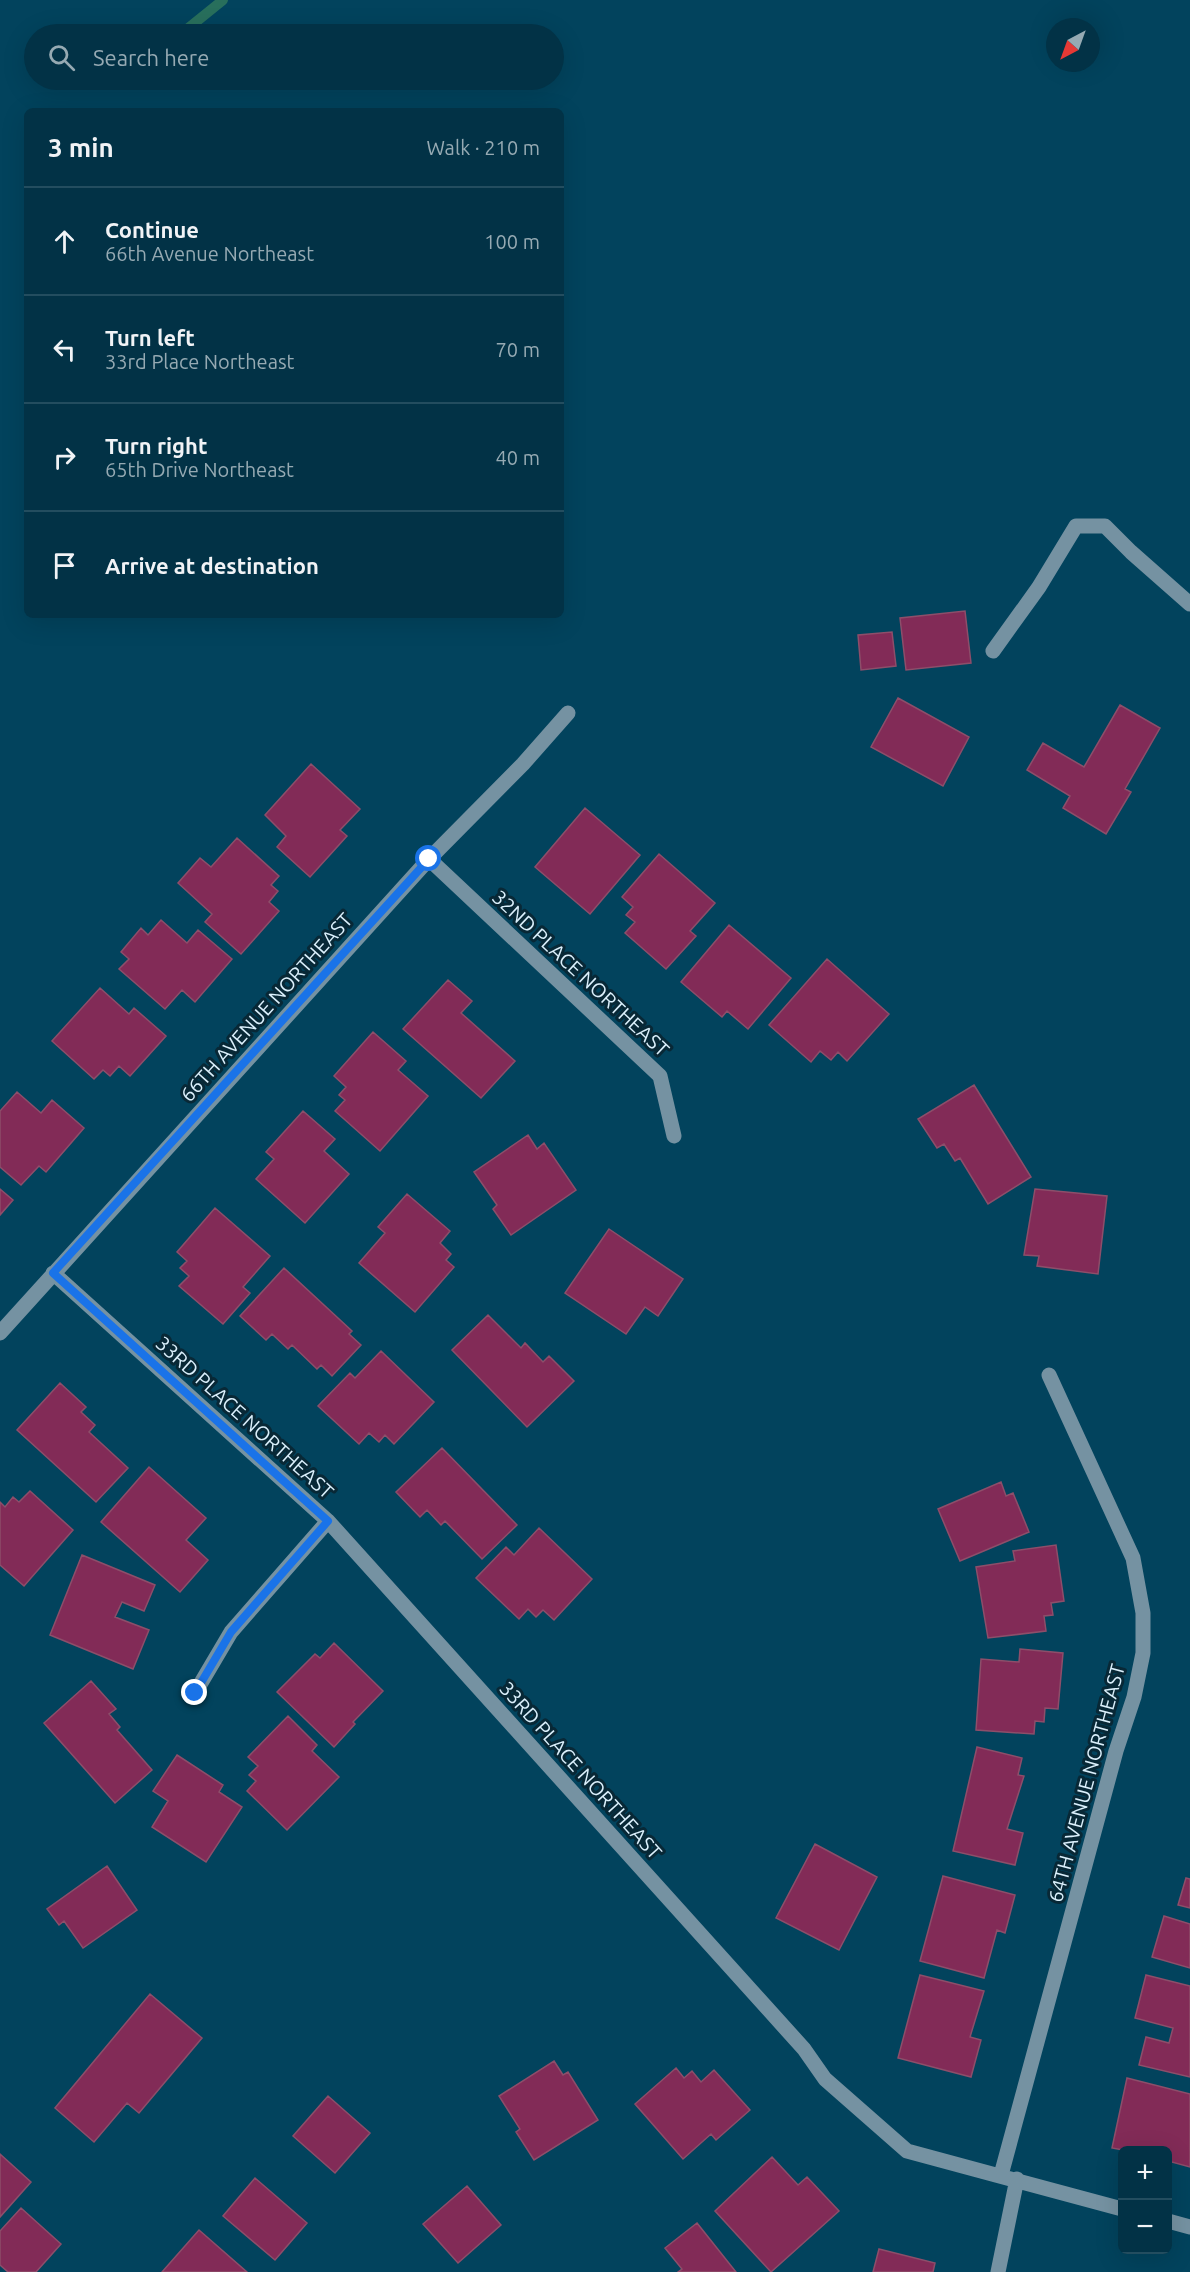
<!DOCTYPE html>
<html lang="en">
<head>
<meta charset="utf-8">
<style>
  :root { --surface:#023246; --page:#0c3a4d; --text:#f1f3f6; --muted:#96aab3; --line:#234d5f }
  body { margin:0; font-family:Ubuntu,sans-serif; background:var(--page); color:var(--text) }
  .controls { position:absolute; right:18px; bottom:18px; display:grid; overflow:hidden; border-radius:9px; box-shadow:0 6px 24px #0002 }
  .controls button { width:54px; height:54px; display:grid; place-items:center; padding:0; border:0; border-bottom:2px solid var(--line); background:var(--surface); color:var(--text); font:30px sans-serif }
  .compass { position:absolute; left:1046px; top:18px; width:54px; height:54px; border-radius:50%; background:var(--surface); box-shadow:0 6px 24px #0002; rotate:221deg }
  .stop { position:absolute; width:18px; height:18px; margin:-14px; border:4px solid #1a73e8; border-radius:50%; background:#fff }
  .stop.end { background:#1a73e8; border-color:#fff; box-shadow:0 2px 6px #0008 }
  .list { margin:0; padding:0; list-style:none }
  h2 { display:flex; justify-content:space-between; align-items:center; height:78px; margin:0; padding:0 24px; font-size:26px }
  h2 small { font-size:20px; font-weight:400; color:var(--muted) }
  .list li { display:grid; grid-template-columns:39px 1fr auto; gap:18px; align-items:center; box-sizing:border-box; height:108px; padding:0 24px; border-top:2px solid var(--line) }
  .list b { display:block; font-size:22px; white-space:nowrap }
  .list p { margin:0; font-size:20px; white-space:nowrap; color:var(--muted) }
  .list em { font-size:20px; font-style:normal; color:var(--muted) }
  .icon { flex:none; width:33px; height:33px; fill:none; stroke:currentColor; stroke-width:2; stroke-linecap:round; stroke-linejoin:round }
  .map { position:relative; flex:none; width:1190px; height:2272px; overflow:hidden }
  .search { position:absolute; background:var(--surface); box-shadow:0 6px 24px #0002; left:24px; top:24px; width:540px; height:66px; display:flex; align-items:center; gap:15px; box-sizing:border-box; padding:0 21px; border-radius:33px; color:var(--muted); font-size:22px }
  .panel { position:absolute; background:var(--surface); box-shadow:0 6px 24px #0002; left:24px; top:108px; width:540px; height:510px; border-radius:9px }
  .map>svg:first-child { display:block }
  .lines { fill:none; stroke-linecap:round; stroke-linejoin:round }
  .stream { stroke:#286f5c; stroke-width:10 }
  .building { fill:#822b57; stroke:#8d4e6a; stroke-width:1.5 }
  .minor { stroke:#7592a2; stroke-width:15 }
  .route { stroke:#1a73e8; stroke-width:8 }
  .labels { text-anchor:middle; dominant-baseline:central; stroke-width:6; stroke-linejoin:round; paint-order:stroke }
  .street-label { font-size:20px; fill:#dbf0fc; stroke:#082836 }
</style>
</head>
<body>
<div class="map">
<svg width="1190" height="2272" viewBox="0 0 1190 2272">
  <rect width="100%" height="100%" fill="#02435d"/>
  <g class="lines">
    <path class="stream" d="M181,34L223,0"/>
  </g>
  <path class="building" d="M965,611L971,663L906,670L900,618Z
    M892,632L896,666L861,670L858,635Z
    M898,698L969,737L943,786L871,747Z
    M1120,705L1160,728L1125,789L1131,792L1106,834L1063,808L1070,796L1027,770L1043,743L1084,767Z
    M311,764L360,809L340,830L347,836L310,877L277,847L286,836L265,815Z
    M585,808L640,855L590,914L535,867Z
    M237,838L279,876L271,885L278,891L269,902L279,911L241,954L205,922L212,914L178,883L200,858L211,867Z
    M659,854L715,903L690,931L696,936L666,969L625,933L635,922L626,915L633,907L622,897Z
    M161,920L187,943L198,930L232,959L195,1002L182,990L165,1009L119,969L129,959L121,952L141,928L148,935Z
    M729,925L791,978L748,1029L727,1011L722,1017L681,982Z
    M827,959L889,1014L847,1061L838,1052L831,1060L820,1051L811,1062L769,1025Z
    M448,980L472,1001L461,1013L515,1061L481,1098L403,1029Z
    M100,988L129,1014L134,1008L166,1036L130,1076L119,1066L110,1076L103,1070L94,1079L52,1041Z
    M373,1032L406,1061L398,1070L428,1096L380,1151L335,1111L345,1100L339,1095L346,1087L334,1076Z
    M974,1085L1031,1177L988,1204L960,1158L955,1161L944,1144L937,1148L918,1119Z
    M17,1092L41,1113L52,1100L84,1128L46,1172L39,1166L21,1185L0,1167V1111Z
    M303,1111L335,1139L324,1151L349,1174L305,1223L256,1179L274,1159L266,1152Z
    M528,1135L537,1149L544,1143L576,1190L511,1235L493,1209L497,1205L474,1172Z
    M0,1189L13,1200L0,1215Z
    M1035,1189L1107,1196L1098,1274L1037,1266L1039,1256L1024,1255Z
    M407,1194L450,1231L440,1243L451,1254L446,1260L454,1267L415,1312L359,1263L385,1233L378,1227Z
    M215,1208L270,1256L243,1287L250,1293L223,1324L179,1286L189,1276L180,1268L187,1261L177,1252Z
    M609,1229L683,1279L658,1316L645,1307L626,1334L565,1293Z
    M284,1268L352,1331L349,1334L361,1345L332,1376L321,1365L317,1369L292,1345L288,1349L272,1334L266,1340L240,1316Z
    M488,1315L521,1348L525,1343L543,1362L549,1356L574,1381L527,1427L452,1350Z
    M381,1351L434,1402L394,1444L385,1435L379,1442L369,1433L359,1444L318,1406L350,1373L355,1378Z
    M60,1383L86,1407L81,1412L95,1425L89,1432L128,1468L96,1502L17,1430Z
    M442,1448L517,1525L482,1559L445,1521L441,1525L427,1510L420,1517L396,1492Z
    M149,1467L206,1518L186,1540L208,1560L180,1592L101,1522Z
    M1001,1482L1006,1496L1013,1493L1029,1532L960,1561L938,1509Z
    M30,1491L73,1530L24,1586L0,1565V1502L5,1507L13,1497L19,1502Z
    M539,1528L592,1579L554,1620L543,1610L536,1617L528,1609L519,1619L476,1578L506,1547L514,1555Z
    M1056,1545L1064,1601L1051,1603L1053,1615L1044,1616L1046,1631L988,1638L976,1567L1015,1561L1013,1551Z
    M82,1555L155,1585L144,1611L122,1602L115,1617L149,1630L133,1669L50,1635Z
    M334,1643L383,1691L353,1722L355,1724L334,1747L277,1692L315,1654L320,1658Z
    M1020,1649L1063,1653L1058,1709L1045,1708L1044,1722L1035,1721L1034,1734L976,1730L981,1659L1019,1662Z
    M91,1681L116,1709L109,1714L120,1727L117,1730L152,1770L115,1803L44,1723Z
    M288,1716L317,1745L312,1751L339,1777L287,1830L247,1791L256,1781L249,1775L258,1766L248,1757Z
    M977,1747L1022,1758L1018,1775L1024,1776L1007,1829L1023,1833L1015,1865L953,1851Z
    M177,1755L223,1785L219,1792L242,1807L206,1862L152,1827L168,1801L153,1791Z
    M815,1844L877,1877L839,1950L776,1918Z
    M107,1866L137,1910L83,1948L64,1921L59,1925L47,1909Z
    M943,1876L1015,1895L1005,1933L997,1930L984,1978L920,1961Z
    M1186,1878L1190,1879V1908L1178,1905Z
    M1164,1916L1190,1924V1968L1152,1957Z
    M920,1975L984,1991L970,2037L981,2040L971,2077L898,2058Z
    M1146,1975L1190,1986V2077L1139,2065L1146,2037L1169,2043L1173,2028L1135,2018Z
    M150,1994L202,2038L139,2113L127,2103L94,2142L55,2108Z
    M554,2061L563,2075L568,2072L598,2120L534,2160L516,2132L520,2129L499,2096Z
    M676,2068L684,2078L692,2071L701,2082L714,2070L750,2110L716,2140L711,2134L683,2159L635,2104Z
    M1127,2078L1190,2094V2167L1168,2161V2150H1123L1112,2148Z
    M328,2096L370,2133L335,2173L293,2136Z
    M0,2154L31,2182L0,2217Z
    M772,2157L798,2185L807,2177L839,2211L771,2272L715,2211Z
    M255,2178L307,2223L275,2260L223,2216Z
    M467,2186L501,2225L458,2263L423,2224Z
    M21,2208L61,2244L36,2272H8L0,2265V2231Z
    M697,2223L736,2272H678L682,2269L665,2248Z
    M199,2230L247,2272H162Z
    M879,2249L935,2263L933,2272H873Z"/>
  <g class="lines">
    <path class="minor" d="M993,651L1039,587L1076,526H1105L1131,552L1190,604
      M429,859L660,1076L674,1136
      M53,1273L328,1521L804,2049L825,2079L907,2151L1122,2209
      M0,1333L429,859L523,764L568,713
      M195,1693L231,1632L328,1521
      M1001,2175L1116,1751L1134,1697L1143,1653V1613L1133,1558L1049,1375
      M1168,2221L1190,2227
      M998,2272L1017,2179"/>
  </g>
  <g class="lines">
    <path class="route" d="M195,1693L231,1632L328,1521L53,1273L429,859"/>
  </g>
  <g class="labels">
    <g class="street-label">
      <text transform="translate(581 973) rotate(43)">32ND PLACE NORTHEAST</text>
      <text transform="translate(266 1007) rotate(-48)">66TH AVENUE NORTHEAST</text>
      <text transform="translate(245 1417) rotate(42)">33RD PLACE NORTHEAST</text>
      <text transform="translate(581 1770) rotate(48)">33RD PLACE NORTHEAST</text>
      <text transform="translate(1086 1783) rotate(-75)">64TH AVENUE NORTHEAST</text>
    </g>
  </g>
</svg>
<div class="controls">
<button>+</button>
<button>−</button>
</div>
<svg class="compass" viewBox="-18 -18 36 36"><path d="M0-13l5 13h-10z" fill="#e53935"/><path d="M0 13l5-13h-10z" fill="#96aab3"/></svg>
<div class="stop" style="left:429px;top:859px"></div>
<div class="stop end" style="left:195px;top:1693px"></div>
<div class="search"><svg class="icon" aria-label="search" viewBox="0 0 24 24"><circle cx="10" cy="10" r="6"/><path d="M15 15l6 6"/></svg>Search here</div>
<section class="panel">
<h2>3 min<small>Walk · 210 m</small></h2>
<ul class="list">
<li><svg class="icon" aria-label="ahead" viewBox="0 0 24 24"><path d="M12 20V5M6 11l6-6 6 6"/></svg><div><b>Continue</b><p>66th Avenue Northeast</p></div><em>100 m</em></li>
<li><svg class="icon" aria-label="left" viewBox="0 0 24 24"><path d="M17 20v-9H6M10 6l-5 5 5 5"/></svg><div><b>Turn left</b><p>33rd Place Northeast</p></div><em>70 m</em></li>
<li><svg class="icon" aria-label="right" viewBox="0 0 24 24"><path d="M7 20v-9h11M14 6l5 5-5 5"/></svg><div><b>Turn right</b><p>65th Drive Northeast</p></div><em>40 m</em></li>
<li><svg class="icon" aria-label="arrive" viewBox="0 0 24 24"><path d="M6 21V4h12l-3 4 3 4H6"/></svg><div><b>Arrive at destination</b></div></li>
</ul>
</section>
</div>
</body>
</html>
